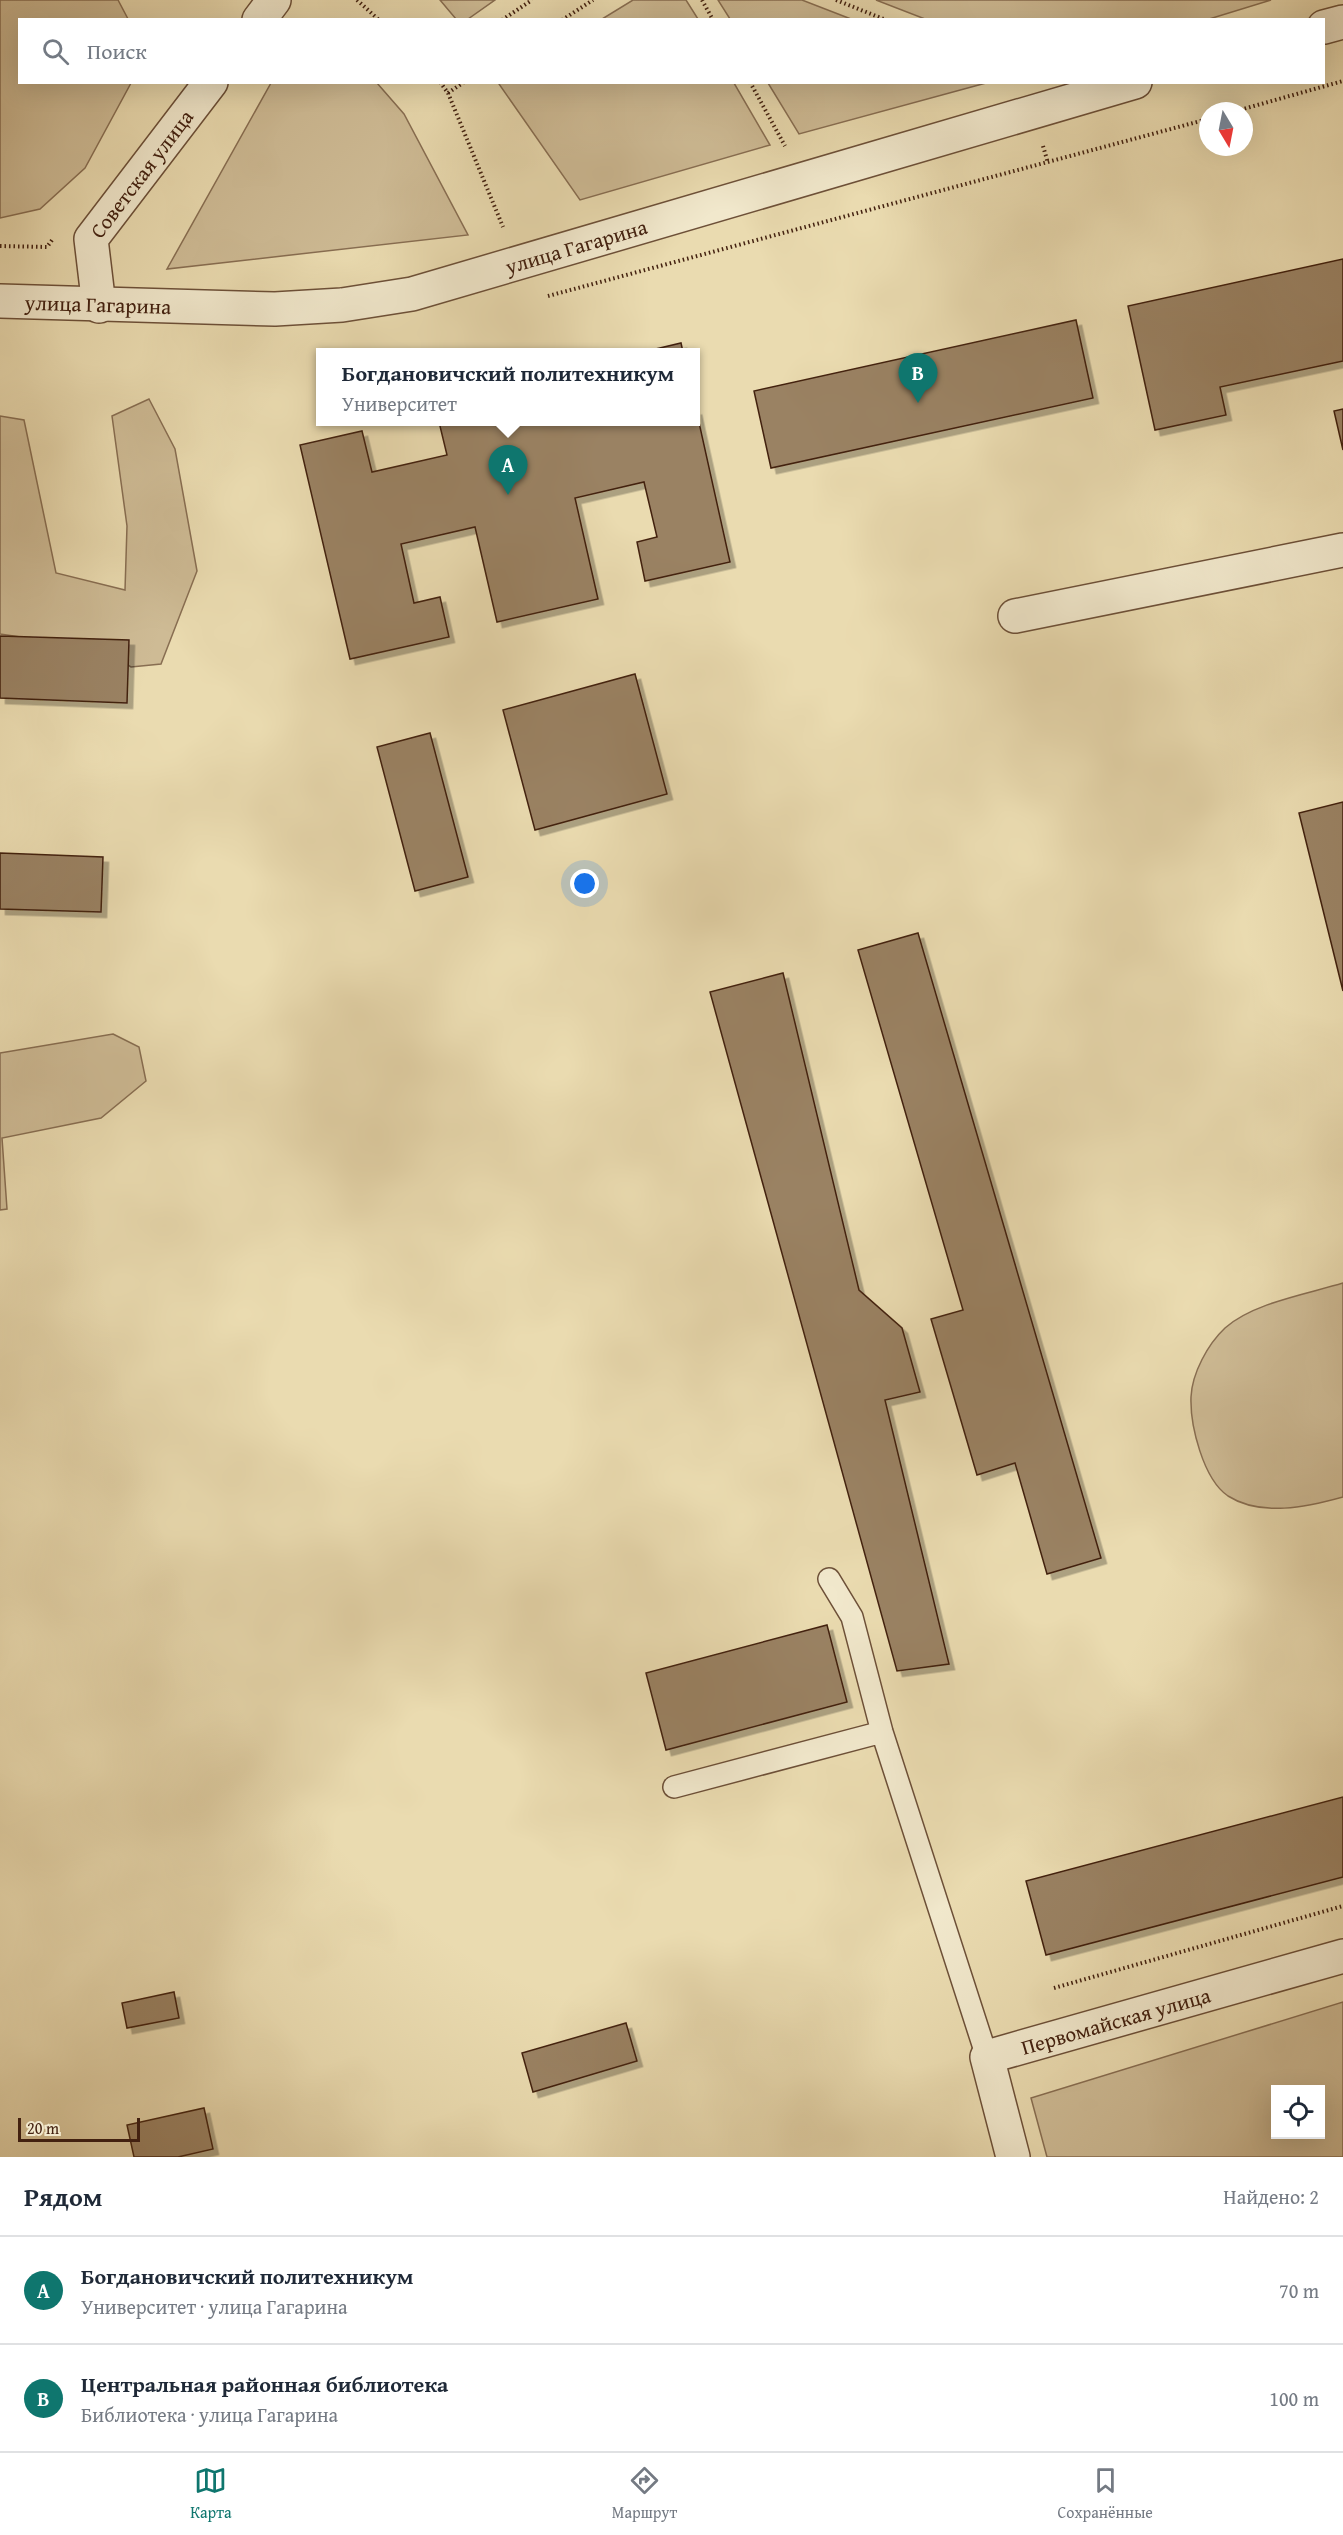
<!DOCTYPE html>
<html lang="ru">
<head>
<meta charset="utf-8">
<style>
  :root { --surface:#fff; --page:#f6f6f7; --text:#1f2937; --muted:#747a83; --line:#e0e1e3; --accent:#0f766e }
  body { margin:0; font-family:"Gentium Book Plus",serif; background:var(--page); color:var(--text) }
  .controls { position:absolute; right:18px; bottom:18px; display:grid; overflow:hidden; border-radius:0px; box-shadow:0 6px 24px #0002 }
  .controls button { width:54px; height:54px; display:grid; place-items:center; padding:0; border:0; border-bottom:2px solid var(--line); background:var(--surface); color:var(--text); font:30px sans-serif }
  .compass { position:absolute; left:1199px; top:102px; width:54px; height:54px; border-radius:50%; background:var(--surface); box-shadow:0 6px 24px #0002; rotate:170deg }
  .scale { position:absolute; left:18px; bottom:15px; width:122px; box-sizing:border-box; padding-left:6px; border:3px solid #432110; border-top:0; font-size:16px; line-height:21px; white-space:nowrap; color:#432110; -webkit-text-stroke:4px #f1e8cc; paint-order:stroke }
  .you { position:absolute; left:585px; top:884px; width:21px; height:21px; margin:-15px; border:4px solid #fff; border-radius:50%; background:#1a73e8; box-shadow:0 0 0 9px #1a73e833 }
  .badge { display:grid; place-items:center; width:39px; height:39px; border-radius:50%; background:var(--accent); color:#fff; font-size:20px; font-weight:700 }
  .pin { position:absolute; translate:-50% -50px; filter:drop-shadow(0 2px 3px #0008) }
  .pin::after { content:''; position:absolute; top:32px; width:21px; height:18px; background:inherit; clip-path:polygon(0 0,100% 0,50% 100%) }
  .popup { position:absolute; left:316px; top:348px; width:384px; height:78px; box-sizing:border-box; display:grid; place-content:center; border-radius:0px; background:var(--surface); filter:drop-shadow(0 2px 4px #0005); font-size:20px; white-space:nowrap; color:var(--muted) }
  .popup b { font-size:22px; color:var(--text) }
  .popup::after { content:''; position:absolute; left:50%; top:100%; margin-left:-12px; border:12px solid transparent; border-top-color:var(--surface) }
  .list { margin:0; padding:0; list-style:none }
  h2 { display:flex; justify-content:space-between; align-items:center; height:78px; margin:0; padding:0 24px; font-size:26px }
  h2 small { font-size:20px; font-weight:400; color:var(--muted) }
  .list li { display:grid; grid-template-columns:39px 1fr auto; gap:18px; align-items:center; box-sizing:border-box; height:108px; padding:0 24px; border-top:2px solid var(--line) }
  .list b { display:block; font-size:22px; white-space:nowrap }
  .list p { margin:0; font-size:20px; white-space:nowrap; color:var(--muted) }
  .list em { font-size:20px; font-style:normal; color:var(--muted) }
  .icon { flex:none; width:33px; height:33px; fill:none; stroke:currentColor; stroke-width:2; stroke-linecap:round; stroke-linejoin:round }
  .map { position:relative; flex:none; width:1343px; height:2157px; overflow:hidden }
  .search { position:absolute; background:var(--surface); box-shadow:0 6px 24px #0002; left:18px; right:18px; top:18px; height:66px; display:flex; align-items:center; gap:15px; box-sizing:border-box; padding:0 21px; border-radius:0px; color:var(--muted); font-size:22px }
  .sheet { height:294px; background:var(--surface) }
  nav { display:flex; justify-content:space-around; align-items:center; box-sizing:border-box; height:84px; border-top:2px solid var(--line); background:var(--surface); font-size:16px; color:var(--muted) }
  nav a { display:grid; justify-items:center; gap:3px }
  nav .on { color:var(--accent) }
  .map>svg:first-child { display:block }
  .green { fill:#cebb95; stroke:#886e52; stroke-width:1.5; fill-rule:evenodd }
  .building { fill:#9a8263; stroke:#432110; stroke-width:1.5; filter:url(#shadow) }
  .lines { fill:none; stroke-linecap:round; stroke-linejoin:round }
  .service-casing { stroke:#6d5038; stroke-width:24 }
  .minor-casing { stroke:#6d5038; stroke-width:36 }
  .path { stroke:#432110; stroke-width:4; stroke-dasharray:1.5 3; stroke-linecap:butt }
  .service { stroke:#f1e8cc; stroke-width:21 }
  .minor { stroke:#f1e8cc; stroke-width:33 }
  .labels { text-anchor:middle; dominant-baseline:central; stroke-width:5; stroke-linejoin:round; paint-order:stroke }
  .street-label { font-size:21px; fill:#432110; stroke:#f1e8cc }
</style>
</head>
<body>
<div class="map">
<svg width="1343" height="2157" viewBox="0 0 1343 2157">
  <defs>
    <filter id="shadow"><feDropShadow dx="5.5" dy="5.5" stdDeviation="0" flood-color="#0004"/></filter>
  </defs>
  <rect width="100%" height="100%" fill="#eadbb0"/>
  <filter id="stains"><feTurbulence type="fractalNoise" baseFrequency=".00333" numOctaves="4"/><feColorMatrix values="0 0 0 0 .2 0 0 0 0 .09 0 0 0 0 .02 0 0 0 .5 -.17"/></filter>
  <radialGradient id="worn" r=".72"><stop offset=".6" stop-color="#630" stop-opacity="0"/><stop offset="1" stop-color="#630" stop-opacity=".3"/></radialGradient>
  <path class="green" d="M0,0H118L128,19L20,20V82L131,83L85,168L40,209L0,218Z
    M440,0H495L468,19H456Z
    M633,0H686L698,19H602Z
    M718,0H802L851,19H730Z
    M876,0H1271L1206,20L925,19Z
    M502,82L734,83L770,145L580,200L499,84Z
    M271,83H377L404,114L468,235L167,269Z
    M768,83H986L799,134Z
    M149,399L175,449L197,571L161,664L131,667L102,649L0,634V416L24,420L56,573L125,590L127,526L112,416Z
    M113,1034L139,1047L146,1081L101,1118L2,1138L7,1209L0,1210V1053Z
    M1343,1283V1497C1307,1507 1261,1517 1228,1496C1203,1479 1190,1425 1191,1397C1192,1373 1208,1344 1225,1328C1253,1303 1307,1294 1343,1283Z
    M1343,2002V2157H1047L1031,2098ZM1276,2090H1320V2134H1276Z"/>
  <path class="building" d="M1343,259V361L1220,387L1226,415L1155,430L1128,306Z
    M1076,320L1093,398L771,468L754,391Z
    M681,343L683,352H643Z
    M696,409L730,562L645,581L637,542L657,537L644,482L575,498L598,599L497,622L475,527L401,544L414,603L440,597L449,637L350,659L300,445L362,431L372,472L447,455L439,422H549V425L566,422H696Z
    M1343,409V450L1334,411Z
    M0,636L129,640L127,703L0,698Z
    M635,674L667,794L535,830L503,710Z
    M430,733L468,877L415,891L377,747Z
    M1343,802V991L1299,813Z
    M0,853L103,857L101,912L0,909Z
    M918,933L1101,1558L1047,1574L1015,1463L977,1475L931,1319L963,1310L858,950Z
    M783,973L859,1290L902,1328L920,1392L885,1400L949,1664L897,1671L710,992Z
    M827,1625L847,1702L666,1750L646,1673Z
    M1343,1797V1877L1046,1955L1026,1881Z
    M174,1992L179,2018L127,2028L122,2003Z
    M626,2023L637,2061L533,2092L522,2053Z
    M204,2108L213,2149L178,2157H134L127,2125Z"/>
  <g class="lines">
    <defs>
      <path id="service" d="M829,1579L852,1617L882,1732L987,2057
        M674,1787L882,1732"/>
      <g id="minor">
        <path d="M259,20L274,0"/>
        <path d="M1324,27L1343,22"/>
        <path id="s1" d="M0,301L275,309L342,305L412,294L1135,82"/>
        <path id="s2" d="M99,306L91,239L211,82"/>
        <path d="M1015,616L1343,550"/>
        <path id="s3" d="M1013,2157L987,2057L1343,1956"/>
      </g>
    </defs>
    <use href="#service" class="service-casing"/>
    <use href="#minor" class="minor-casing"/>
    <path class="path" d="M357,0L379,20
      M702,0L713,20
      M836,0L886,20
      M502,20L532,0
      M562,20L593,0
      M440,82L448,93L503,227
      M750,82L785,146
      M448,93L464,82
      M1236,111L1343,81
      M1043,146L1048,163
      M0,246L47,247L52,240
      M548,296L1208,119
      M1054,1988L1343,1906"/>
    <use href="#service" class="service"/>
    <use href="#minor" class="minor"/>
  </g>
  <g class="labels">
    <g class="street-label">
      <text stroke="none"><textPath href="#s2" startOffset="150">Советская улица</textPath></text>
      <text stroke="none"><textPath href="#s1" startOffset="584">улица Гагарина</textPath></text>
      <text stroke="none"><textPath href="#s1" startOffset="98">улица Гагарина</textPath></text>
      <text stroke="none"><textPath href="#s3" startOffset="237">Первомайская улица</textPath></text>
    </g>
  </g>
  <rect width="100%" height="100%" filter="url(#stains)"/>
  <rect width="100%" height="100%" fill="url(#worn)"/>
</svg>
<div class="controls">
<button><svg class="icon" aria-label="locate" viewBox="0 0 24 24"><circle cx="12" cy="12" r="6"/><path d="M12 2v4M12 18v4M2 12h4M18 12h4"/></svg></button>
</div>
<svg class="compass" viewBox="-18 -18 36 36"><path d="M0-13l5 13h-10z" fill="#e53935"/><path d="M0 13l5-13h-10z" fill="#747a83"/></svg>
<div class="scale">20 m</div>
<div class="you"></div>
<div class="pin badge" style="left:508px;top:495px">A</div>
<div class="popup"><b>Богдановичский политехникум</b>Университет</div>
<div class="pin badge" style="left:918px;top:403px">B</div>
<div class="search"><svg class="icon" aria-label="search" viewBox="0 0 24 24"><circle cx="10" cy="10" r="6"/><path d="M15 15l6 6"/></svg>Поиск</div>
</div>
<section class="sheet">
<h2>Рядом<small>Найдено: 2</small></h2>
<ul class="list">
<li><span class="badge">A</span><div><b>Богдановичский политехникум</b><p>Университет · улица Гагарина</p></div><em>70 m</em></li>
<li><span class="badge">B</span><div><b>Центральная районная библиотека</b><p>Библиотека · улица Гагарина</p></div><em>100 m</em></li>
</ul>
</section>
<nav>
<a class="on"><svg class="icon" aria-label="map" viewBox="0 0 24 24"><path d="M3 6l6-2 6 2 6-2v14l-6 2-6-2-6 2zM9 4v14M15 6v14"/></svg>Карта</a>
<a><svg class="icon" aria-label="directions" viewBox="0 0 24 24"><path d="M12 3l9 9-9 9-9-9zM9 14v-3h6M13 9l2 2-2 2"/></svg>Маршрут</a>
<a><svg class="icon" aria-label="saved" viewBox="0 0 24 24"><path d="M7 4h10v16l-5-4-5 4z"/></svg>Сохранённые</a>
</nav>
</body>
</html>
